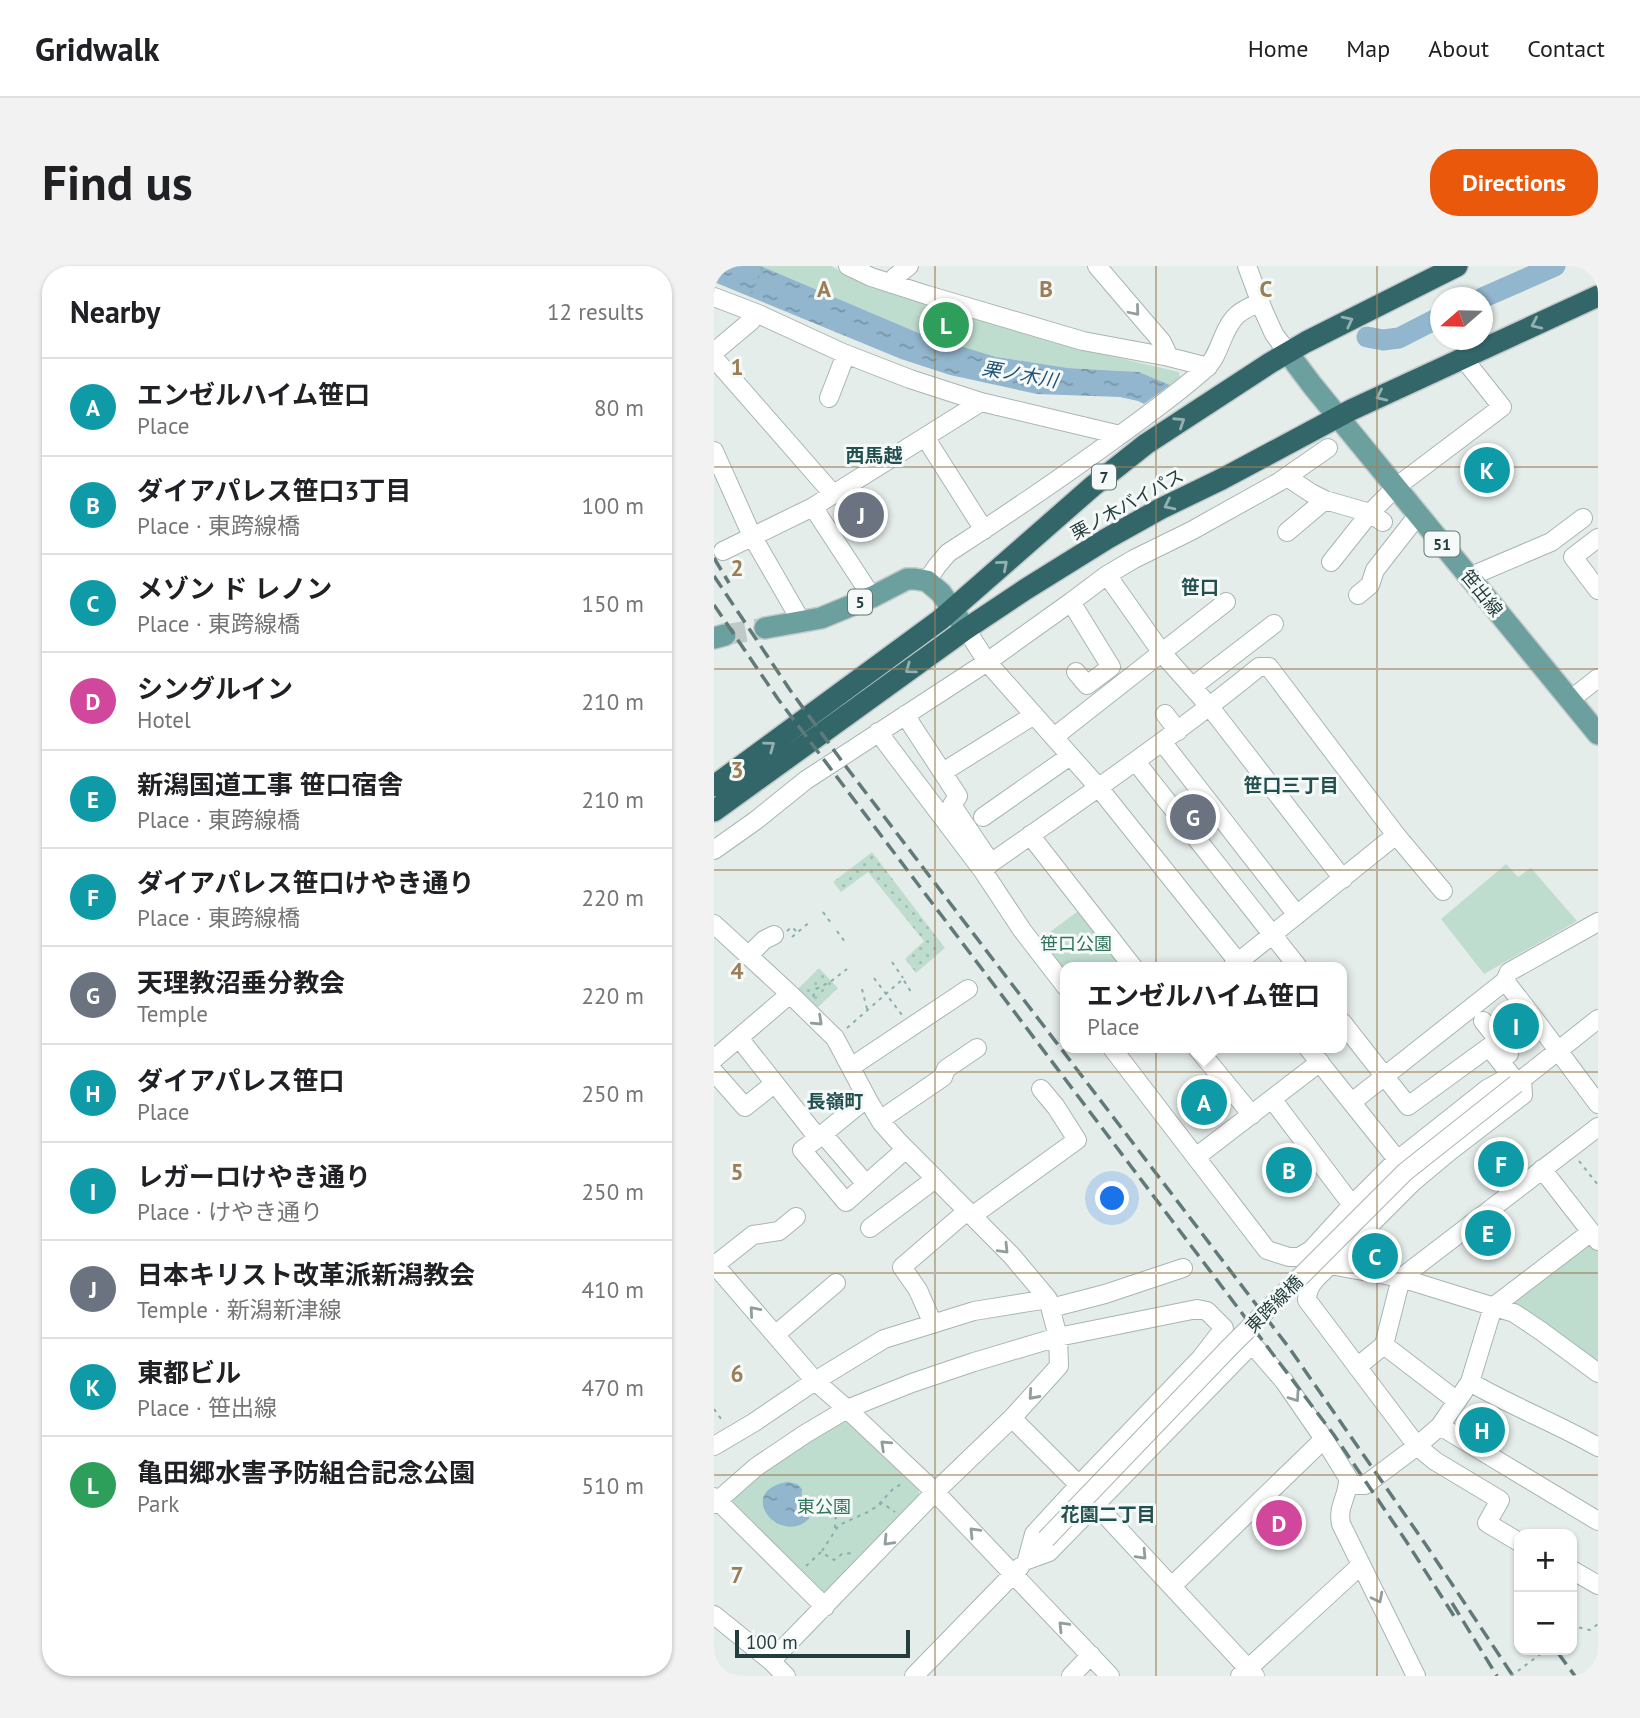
<!DOCTYPE html>
<html lang="en">
<head>
<meta charset="utf-8">
<style>
  :root { --surface:#fff; --page:#f2f2f2; --text:#202124; --muted:#757577; --line:#e0e0e0; --accent:#ea580c }
  body { margin:0; font-family:"PT Sans","Noto Sans JP",sans-serif; background:var(--page); color:var(--text) }
  .controls { position:absolute; right:21px; bottom:21px; display:grid; overflow:hidden; border-radius:14px; box-shadow:0 2px 5px #0004 }
  .controls button { width:63px; height:63px; display:grid; place-items:center; padding:0; border:0; border-bottom:2px solid var(--line); background:var(--surface); color:var(--text); font:35px sans-serif }
  .compass { position:absolute; left:716px; top:21px; width:63px; height:63px; border-radius:50%; background:var(--surface); box-shadow:0 2px 5px #0004; rotate:250deg }
  .scale { position:absolute; left:21px; bottom:18px; width:175px; box-sizing:border-box; padding-left:7px; border:4px solid #253e3d; border-top:0; font-size:19px; line-height:24px; white-space:nowrap; color:#253e3d; -webkit-text-stroke:5px #f5faf9; paint-order:stroke }
  .you { position:absolute; left:399px; top:933px; width:24px; height:24px; margin:-18px; border:5px solid #fff; border-radius:50%; background:#1a73e8; box-shadow:0 0 0 10px #1a73e833 }
  .badge { display:grid; place-items:center; width:46px; height:46px; border-radius:50%; background:var(--accent); color:#fff; font-size:23px; font-weight:700 }
  .pin { position:absolute; translate:-50% -50%; border:4px solid #fff; box-shadow:0 2px 7px #0006 }
  .popup { position:absolute; left:346px; top:696px; width:287px; height:91px; box-sizing:border-box; display:grid; place-content:center; border-radius:14px; background:var(--surface); filter:drop-shadow(0 2px 5px #0005); font-size:23px; white-space:nowrap; color:var(--muted) }
  .popup b { font-size:26px; color:var(--text) }
  .popup::after { content:''; position:absolute; left:50%; top:100%; margin-left:-14px; border:14px solid transparent; border-top-color:var(--surface) }
  .list { margin:0; padding:0; list-style:none }
  h2 { display:flex; justify-content:space-between; align-items:center; height:91px; margin:0; padding:0 28px; font-size:30px }
  h2 small { font-size:23px; font-weight:400; color:var(--muted) }
  .list li { display:grid; grid-template-columns:46px 1fr auto; gap:21px; align-items:center; box-sizing:border-box; height:98px; padding:0 28px; border-top:2px solid var(--line) }
  .list b { display:block; font-size:26px; white-space:nowrap }
  .list p { margin:0; font-size:23px; white-space:nowrap; color:var(--muted) }
  .list em { font-size:23px; font-style:normal; color:var(--muted) }
  .map { position:relative; flex:none; width:884px; height:1410px; overflow:hidden; border-radius:28px }
  header { display:flex; align-items:center; gap:42px; box-sizing:border-box; height:98px; padding:0 35px; background:var(--surface); border-bottom:2px solid var(--line) }
  header strong { font-size:33px }
  nav { display:flex; gap:38px; margin-inline-start:auto; font-size:24px }
  .intro { display:flex; align-items:center; justify-content:space-between; box-sizing:border-box; height:168px; padding:0 42px }
  h1 { margin:0; font-size:49px }
  .button { padding:18px 32px; border-radius:28px; background:var(--accent); color:#fff; font-size:24px; font-weight:700 }
  main { display:flex; gap:42px; padding:0 42px }
  aside { flex:1; background:var(--surface); border-radius:28px; box-shadow:0 2px 5px #0004 }
  .map>svg:first-child { display:block }
  .green { fill:#bfddce }
  .garden { fill:url(#garden-dots) }
  .water { fill:url(#water-ripples) }
  .lines { fill:none; stroke-linecap:round; stroke-linejoin:round }
  .river { stroke:#91b6ce; stroke-width:21 }
  .major-tunnel { stroke:#bfcac8; stroke-width:21; stroke-dasharray:21 10; stroke-linecap:butt }
  .minor-casing { stroke:#a8b5b3; stroke-width:20 }
  .major-casing { stroke:#c2c9c9; stroke-width:24 }
  .highway-casing { stroke:#c2c9c9; stroke-width:24 }
  .path { stroke:#87afac; stroke-width:2; stroke-dasharray:3.5 5; stroke-linecap:butt }
  .minor { stroke:#fff; stroke-width:18 }
  .major { stroke:#6ca09f; stroke-width:21 }
  .highway { stroke:#326669; stroke-width:21 }
  .rail { stroke:#607979; stroke-width:3.5; stroke-dasharray:14 7; stroke-linecap:butt }
  .minor-bridge-casing { stroke:#a8b5b3; stroke-width:20; stroke-linecap:butt }
  .minor-bridge { stroke:#fff; stroke-width:18 }
  .oneway { stroke:#929e9e }
  .oneway2 { stroke:#94b0b1 }
  .grid { fill:none; stroke:#9b7d56; stroke-width:2; stroke-opacity:0.55 }
  .labels { text-anchor:middle; dominant-baseline:central; stroke-width:6; stroke-linejoin:round; paint-order:stroke }
  .shield { fill:#f5faf9; stroke:#637675; stroke-width:2 }
  .shield-label { font-size:16px; font-weight:bold; fill:#253e3d }
  .street-label { font-size:18px; fill:#253e3d; stroke:#f5faf9 }
  .park-label { font-size:18px; fill:#31735b; stroke:#f5faf9 }
  .water-label { font-size:19px; font-style:italic; fill:#225477; stroke:#f5faf9 }
  .neighbourhood-label { font-size:19px; font-weight:bold; fill:#224f4f; stroke:#f5faf9 }
  .grid-label { font-size:23px; text-anchor:middle; font-weight:bold; fill:#9b7d56; stroke:#f5faf9; stroke-width:6; stroke-linejoin:round; paint-order:stroke }
</style>
</head>
<body>
<header>
<strong>Gridwalk</strong>
<nav><a>Home</a><a>Map</a><a>About</a><a>Contact</a></nav>
</header>
<div class="intro"><h1>Find us</h1><a class="button">Directions</a></div>
<main>
<aside>
<h2>Nearby<small>12 results</small></h2>
<ul class="list">
<li><span class="badge" style="background:#0f9aa8">A</span><div><b>エンゼルハイム笹口</b><p>Place</p></div><em>80 m</em></li>
<li><span class="badge" style="background:#0f9aa8">B</span><div><b>ダイアパレス笹口3丁目</b><p>Place · 東跨線橋</p></div><em>100 m</em></li>
<li><span class="badge" style="background:#0f9aa8">C</span><div><b>メゾン ド レノン</b><p>Place · 東跨線橋</p></div><em>150 m</em></li>
<li><span class="badge" style="background:#d1479c">D</span><div><b>シングルイン</b><p>Hotel</p></div><em>210 m</em></li>
<li><span class="badge" style="background:#0f9aa8">E</span><div><b>新潟国道工事 笹口宿舎</b><p>Place · 東跨線橋</p></div><em>210 m</em></li>
<li><span class="badge" style="background:#0f9aa8">F</span><div><b>ダイアパレス笹口けやき通り</b><p>Place · 東跨線橋</p></div><em>220 m</em></li>
<li><span class="badge" style="background:#6b7280">G</span><div><b>天理教沼垂分教会</b><p>Temple</p></div><em>220 m</em></li>
<li><span class="badge" style="background:#0f9aa8">H</span><div><b>ダイアパレス笹口</b><p>Place</p></div><em>250 m</em></li>
<li><span class="badge" style="background:#0f9aa8">I</span><div><b>レガーロけやき通り</b><p>Place · けやき通り</p></div><em>250 m</em></li>
<li><span class="badge" style="background:#6b7280">J</span><div><b>日本キリスト改革派新潟教会</b><p>Temple · 新潟新津線</p></div><em>410 m</em></li>
<li><span class="badge" style="background:#0f9aa8">K</span><div><b>東都ビル</b><p>Place · 笹出線</p></div><em>470 m</em></li>
<li><span class="badge" style="background:#2e9e5b">L</span><div><b>亀田郷水害予防組合記念公園</b><p>Park</p></div><em>510 m</em></li>
</ul>
</aside>
<div class="map">
<svg width="884" height="1410" viewBox="0 0 884 1410">
  <defs>
    <pattern id="garden-dots" width="8" height="8" patternUnits="userSpaceOnUse" patternTransform="scale(1.75)"><rect width="8" height="8" fill="#bfddce"/><path d="M2 2h.1M6 6h.1" fill="none" stroke="#a4bfb2" stroke-width="1.8" stroke-linecap="round"/></pattern>
    <pattern id="water-ripples" width="26" height="14" patternUnits="userSpaceOnUse" patternTransform="scale(1.75)"><rect width="26" height="14" fill="#91b6ce"/><path d="M2 4q2-2 4 0t4 0M15 11q2-2 4 0t4 0" fill="none" stroke="#7695a8"/></pattern>
  </defs>
  <rect width="100%" height="100%" fill="#e5edeb"/>
  <path class="green" d="M47,0H117L155,21L240,47L341,77L465,106L466,112L456,119L425,106L354,102L282,91L244,80L207,68Z
    M792,598L804,611L817,602L863,655L770,708L727,653Z
    M367,643L412,701H352V710L325,674Z
    M876,973L884,983V1102L789,1038Z
    M127,1152L136,1153L204,1222L206,1233L111,1330L15,1237V1230Z"/>
  <path class="garden" d="M158,586L231,682L202,707L191,693L210,675L154,606L127,626L119,616Z
    M105,702L124,722L102,743L82,725Z"/>
  <path class="water" d="M0,0H47L207,68L282,91L354,102L425,106L456,119L430,138L424,135L406,131L323,128L236,109L187,93L0,16Z
    M74,1216L83,1218L88,1223L87,1241L95,1248V1253C94,1254 87,1259 86,1259C56,1270 26,1223 74,1216Z"/>
  <g class="lines">
    <path class="river" d="M768,32L841,0
      M653,71L669,74L685,72L726,51"/>
    <path class="major-tunnel" d="M11,369L51,362"/>
    <defs>
      <path id="minor" d="M134,0L157,11L213,29L369,75L455,91L494,101
        M383,0L448,76L455,91
        M533,0L550,46L560,68L574,87
        M178,18L181,11L195,0
        M0,31L42,47L129,87L196,113L267,136L406,169
        M0,86L37,55L42,47
        M0,92L119,228
        M115,132L132,88
        M211,171L270,264
        M0,185L38,270L87,355
        M573,211L597,227L611,234L656,247L682,221L788,141L749,92
        M99,241L158,331
        M573,266L611,234
        M884,272L859,291L884,324
        M9,285L99,241L267,136
        M617,296L656,247L669,256
        M393,309L448,387L496,441L629,613
        M755,311L837,276L869,252
        M213,315L223,300L234,287C291,250 347,212 402,172C432,150 463,128 491,103C507,89 507,64 523,49C530,43 538,40 546,36
        M644,329L656,319L661,304L704,249
        M357,336L397,401L373,419L362,406
        M252,363L273,396L385,522L528,701
        M478,421L560,358
        M856,434L884,412
        M451,448L464,465
        M191,449L244,530L238,539L277,597
        M164,466L269,605L308,664L352,721
        M340,471L512,336
        M449,477L583,649
        M422,496L584,701
        M229,506L320,449
        M269,551L356,490
        M316,569L419,701
        M682,569L729,625
        M0,584L41,555L92,514L273,396L357,336L393,309L420,293L477,265L565,216L614,182
        M269,605L277,597C368,533 459,471 545,401H555L682,569L518,701
        M0,658L76,728L121,772L154,834L167,856L183,874L298,990L334,1033L344,1071L345,1100L298,1152L221,1226L57,1395
        M34,690L50,674L60,669
        M791,715L795,706L884,656
        M769,755L795,788
        M628,756L694,840L775,781L800,813
        M25,772L104,872L88,884L132,936L192,883
        M398,782L553,984L575,991H585L597,984L638,939L681,896L773,823L793,812L808,813L809,829L736,885L700,915L616,999L597,984
        M483,782L538,849
        M594,782L690,902
        M0,793L76,728
        M137,801L254,723
        M0,806L31,841L61,817
        M802,818L884,753
        M558,833L638,939
        M638,836L791,715C823,755 853,797 884,838
        M166,854L229,811L232,803L263,782
        M109,868L152,918
        M104,872L153,832
        M482,891L606,796
        M828,903L884,975
        M258,950L363,874L342,841L327,823
        M156,962L221,913
        M0,998L101,1115L133,1143L221,1226L396,1410
        M1,999L39,969L65,965L82,951
        M337,1042L391,1028L469,1002
        M219,1058L204,1024L188,1001L253,945
        M61,1069L122,1017
        M670,1079L743,1135
        M643,1101L670,1079L687,1012L884,861
        M756,1116C797,1140 842,1157 884,1181
        M298,1152L365,1219
        M726,1160L884,1255
        M0,1180L39,1157L101,1115L170,1073L260,1045L334,1033
        M634,1219H651L703,1180L726,1160L756,1116L779,1041L877,966
        M0,1231L111,1341
        M0,1238L42,1201L91,1168L133,1143L198,1117L260,1096L344,1071L483,1043L493,1045L510,1062L486,1093L365,1219L320,1268L313,1294
        M382,1239L541,1410
        M805,1276L773,1257L786,1234L721,1195L703,1180L593,1034C593,1018 605,1010 616,999L687,1012L800,1047L827,1065L884,1107
        M313,1294L335,1286L538,1078L570,1115L610,1173L634,1212C635,1230 623,1239 627,1258L702,1410
        M858,1304L884,1319
        M458,1320L610,1173
        M0,1349L57,1395L72,1410
        M200,1410L306,1301
        M357,1410L377,1389
        M526,1410L647,1299"/>
      <path id="major" d="M574,87L598,119L884,468
        M51,362L107,352L158,331L193,313H201L213,315L227,327L249,359
        M0,372L11,369"/>
      <path id="highway" d="M0,520L226,354L379,220L432,178L556,97L592,76L743,0
        M0,545L252,363L312,323L394,272L446,243L508,213L637,144L884,30"/>
    </defs>
    <use href="#minor" class="minor-casing"/>
    <use href="#major" class="major-casing"/>
    <use href="#highway" class="highway-casing"/>
    <path class="path" d="M37,28L49,0
      M109,646L117,657
      M73,665L78,661L83,666
      M123,665L131,676
      M78,671L97,655
      M178,696L189,712
      M160,712L188,749
      M148,723L153,743
      M99,731L102,723L116,716L133,703
      M133,762L189,713L197,726
      M865,895L884,919
      M0,1143L10,1157
      M165,1238L179,1223L189,1217
      M121,1262L122,1247
      M108,1285L125,1259L154,1246L168,1237L181,1246
      M92,1300L107,1286L120,1294L128,1288L140,1287
      M858,1365L863,1361L876,1364L884,1358
      M797,1410L832,1384"/>
    <use href="#minor" class="minor"/>
    <use href="#major" class="major"/>
    <use href="#highway" class="highway"/>
    <path class="rail" d="M0,292L15,317
      M0,310L76,424L130,498L576,1083L712,1279L799,1410
      M0,339L64,433L620,1169L692,1275L740,1350
      M738,1337L783,1410
      M844,1387L861,1410"/>
    <defs>
      <path id="minor-bridge" d="M332,1273L515,1082L691,906L802,818"/>
    </defs>
    <use href="#minor-bridge" class="minor-bridge-casing"/>
    <use href="#minor-bridge" class="minor-bridge"/>
  </g>
  <defs><path id="oneway-chevron" d="M-2-3.5L2.5 0L-2 3.5" fill="none" stroke-width="1.6" stroke-linecap="round" stroke-linejoin="round" transform="scale(1.75)"/></defs>
  <g class="oneway">
    <use href="#oneway-chevron" transform="translate(421 45) rotate(50)"/>
    <use href="#oneway-chevron" transform="translate(104 755) rotate(43)"/>
    <use href="#oneway-chevron" transform="translate(290 983) rotate(46)"/>
    <use href="#oneway-chevron" transform="translate(40 1045) rotate(-131)"/>
    <use href="#oneway-chevron" transform="translate(319 1129) rotate(132)"/>
    <use href="#oneway-chevron" transform="translate(581 1131) rotate(55)"/>
    <use href="#oneway-chevron" transform="translate(171 1179) rotate(-137)"/>
    <use href="#oneway-chevron" transform="translate(260 1266) rotate(-134)"/>
    <use href="#oneway-chevron" transform="translate(174 1275) rotate(134)"/>
    <use href="#oneway-chevron" transform="translate(428 1289) rotate(47)"/>
    <use href="#oneway-chevron" transform="translate(664 1332) rotate(63)"/>
    <use href="#oneway-chevron" transform="translate(349 1360) rotate(-134)"/>
  </g>
  <g class="oneway2">
    <use href="#oneway-chevron" transform="translate(634 55) rotate(-27)"/>
    <use href="#oneway-chevron" transform="translate(822 58) rotate(155)"/>
    <use href="#oneway-chevron" transform="translate(667 130) rotate(155)"/>
    <use href="#oneway-chevron" transform="translate(466 156) rotate(-33)"/>
    <use href="#oneway-chevron" transform="translate(455 239) rotate(154)"/>
    <use href="#oneway-chevron" transform="translate(289 299) rotate(-41)"/>
    <use href="#oneway-chevron" transform="translate(196 403) rotate(144)"/>
    <use href="#oneway-chevron" transform="translate(56 480) rotate(-36)"/>
  </g>
  <path class="grid" d="M221,0V1410M442,0V1410M663,0V1410M0,201H884M0,403H884M0,604H884M0,806H884M0,1007H884M0,1209H884"/>
  <g class="labels">
    <g class="shield">
      <rect x="378" y="198.5" width="24" height="25" rx="5"/>
      <rect x="710.5" y="265.5" width="35" height="25" rx="5"/>
      <rect x="134" y="323.5" width="24" height="25" rx="5"/>
    </g>
    <g class="shield-label">
      <text x="390" y="211">7</text>
      <text x="728" y="278">51</text>
      <text x="146" y="336">5</text>
    </g>
    <g class="street-label">
      <text transform="translate(413 238) rotate(-29)">栗ノ木バイパス</text>
      <text transform="translate(768 327) rotate(51)">笹出線</text>
      <text transform="translate(560 1038) rotate(-45)">東跨線橋</text>
    </g>
    <g class="park-label">
      <text x="362" y="677">笹口公園</text>
      <text x="110" y="1240">東公園</text>
    </g>
    <g class="water-label">
      <text transform="translate(306 108) rotate(10)">栗ノ木川</text>
    </g>
    <g class="neighbourhood-label">
      <text x="160" y="189">西馬越</text>
      <text x="486" y="321">笹口</text>
      <text x="577" y="519">笹口三丁目</text>
      <text x="121" y="835">長嶺町</text>
      <text x="394" y="1248">花園二丁目</text>
    </g>
  </g>
  <g class="grid-label">
    <text x="110" y="31">A</text>
    <text x="332" y="31">B</text>
    <text x="552" y="31">C</text>
    <text x="23" y="109">1</text>
    <text x="23" y="310">2</text>
    <text x="23" y="512">3</text>
    <text x="23" y="713">4</text>
    <text x="23" y="914">5</text>
    <text x="23" y="1116">6</text>
    <text x="23" y="1317">7</text>
  </g>
</svg>
<div class="controls">
<button>+</button>
<button>−</button>
</div>
<svg class="compass" viewBox="-18 -18 36 36"><path d="M0-13l5 13h-10z" fill="#e53935"/><path d="M0 13l5-13h-10z" fill="#757577"/></svg>
<div class="scale">100 m</div>
<div class="you"></div>
<div class="pin badge" style="left:490px;top:836px;background:#0f9aa8">A</div>
<div class="popup"><b>エンゼルハイム笹口</b>Place</div>
<div class="pin badge" style="left:575px;top:904px;background:#0f9aa8">B</div>
<div class="pin badge" style="left:661px;top:990px;background:#0f9aa8">C</div>
<div class="pin badge" style="left:565px;top:1257px;background:#d1479c">D</div>
<div class="pin badge" style="left:774px;top:967px;background:#0f9aa8">E</div>
<div class="pin badge" style="left:787px;top:898px;background:#0f9aa8">F</div>
<div class="pin badge" style="left:479px;top:551px;background:#6b7280">G</div>
<div class="pin badge" style="left:768px;top:1164px;background:#0f9aa8">H</div>
<div class="pin badge" style="left:802px;top:760px;background:#0f9aa8">I</div>
<div class="pin badge" style="left:147px;top:249px;background:#6b7280">J</div>
<div class="pin badge" style="left:773px;top:204px;background:#0f9aa8">K</div>
<div class="pin badge" style="left:232px;top:59px;background:#2e9e5b">L</div>
</div>
</main>
</body>
</html>
